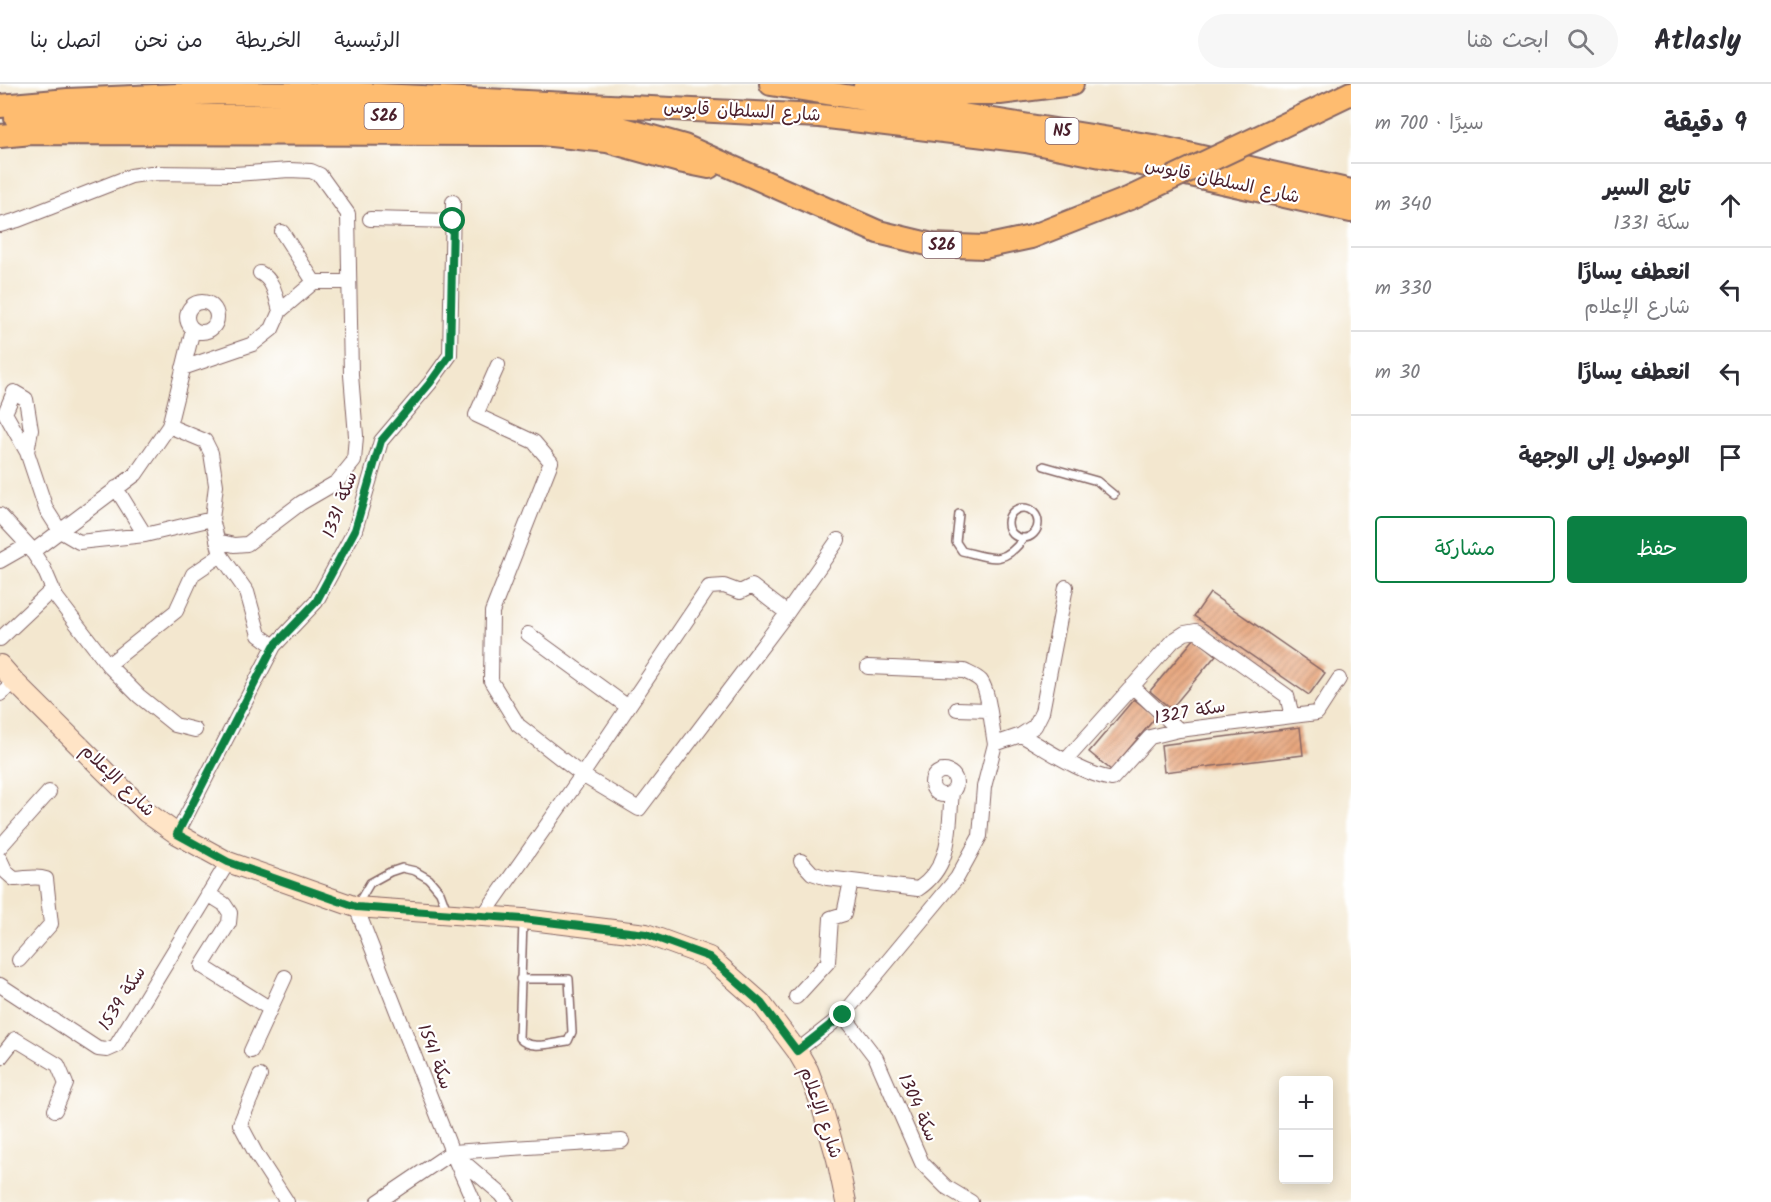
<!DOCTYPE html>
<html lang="ar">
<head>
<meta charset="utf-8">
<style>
  :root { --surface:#fff; --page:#f7f7f7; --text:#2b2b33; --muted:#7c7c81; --line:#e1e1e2; --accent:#0b8043 }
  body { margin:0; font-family:Kalam,"Playpen Sans Arabic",sans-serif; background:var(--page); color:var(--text); direction:rtl }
  .controls { position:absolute; right:18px; bottom:18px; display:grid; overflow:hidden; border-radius:6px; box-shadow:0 3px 15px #0003 }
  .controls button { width:54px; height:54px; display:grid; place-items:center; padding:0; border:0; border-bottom:2px solid var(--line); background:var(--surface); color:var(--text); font:30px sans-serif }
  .stop { position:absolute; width:18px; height:18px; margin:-14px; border:4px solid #0b8043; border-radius:50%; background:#fff }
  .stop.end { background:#0b8043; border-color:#fff; box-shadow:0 2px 6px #0008 }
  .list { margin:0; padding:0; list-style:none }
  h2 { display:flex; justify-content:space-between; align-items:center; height:78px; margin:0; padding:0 24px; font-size:26px }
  h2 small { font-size:20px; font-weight:400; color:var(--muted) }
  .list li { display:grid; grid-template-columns:39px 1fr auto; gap:18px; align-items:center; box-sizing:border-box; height:84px; padding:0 24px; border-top:2px solid var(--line) }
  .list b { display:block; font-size:22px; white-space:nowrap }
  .list p { margin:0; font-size:20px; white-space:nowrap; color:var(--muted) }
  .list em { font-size:20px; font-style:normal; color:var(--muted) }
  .actions { display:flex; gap:12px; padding:18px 24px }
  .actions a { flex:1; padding:14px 0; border:2px solid var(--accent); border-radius:6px; text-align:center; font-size:21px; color:var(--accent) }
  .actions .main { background:var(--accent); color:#fff }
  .icon { flex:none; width:33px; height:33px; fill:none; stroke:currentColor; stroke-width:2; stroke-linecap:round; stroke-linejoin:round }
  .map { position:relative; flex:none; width:1351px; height:1118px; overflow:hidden; direction:ltr }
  header { display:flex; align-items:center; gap:36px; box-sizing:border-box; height:84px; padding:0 30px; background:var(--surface); border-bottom:2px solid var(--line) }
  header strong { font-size:28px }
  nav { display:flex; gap:33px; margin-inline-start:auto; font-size:21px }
  .search { width:420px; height:54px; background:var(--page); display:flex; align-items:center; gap:15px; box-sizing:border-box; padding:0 21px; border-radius:33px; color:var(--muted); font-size:22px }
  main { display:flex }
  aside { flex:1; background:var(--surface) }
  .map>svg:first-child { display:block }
  .building { fill:url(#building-hatch) }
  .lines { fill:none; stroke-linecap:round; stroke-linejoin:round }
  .service-casing { stroke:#856564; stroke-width:10 }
  .minor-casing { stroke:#856564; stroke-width:16 }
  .secondary-casing { stroke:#856564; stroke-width:22 }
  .trunk-casing { stroke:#856564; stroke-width:26 }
  .service { stroke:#fff; stroke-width:7 }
  .minor { stroke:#fff; stroke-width:14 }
  .secondary { stroke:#ffe4c6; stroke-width:20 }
  .trunk { stroke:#febc70; stroke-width:22 }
  .trunk-bridge-casing { stroke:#856564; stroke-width:26; stroke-linecap:butt }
  .trunk-bridge { stroke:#febc70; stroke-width:22 }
  .route { stroke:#0b8043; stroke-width:8 }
  .labels { text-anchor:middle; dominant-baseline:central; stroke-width:4.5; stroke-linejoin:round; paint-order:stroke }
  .shield { fill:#fff; stroke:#80626b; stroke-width:1.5 }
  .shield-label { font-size:16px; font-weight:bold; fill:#4a1f2b }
  .street-label { font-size:18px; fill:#4a1f2b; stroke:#fff }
</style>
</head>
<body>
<header>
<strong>Atlasly</strong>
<div class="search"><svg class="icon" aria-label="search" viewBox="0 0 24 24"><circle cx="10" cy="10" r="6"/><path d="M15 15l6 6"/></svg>ابحث هنا</div>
<nav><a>الرئيسية</a><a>الخريطة</a><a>من نحن</a><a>اتصل بنا</a></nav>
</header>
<main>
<aside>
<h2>9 دقيقة<small>سيرًا · 700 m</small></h2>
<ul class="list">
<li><svg class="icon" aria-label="ahead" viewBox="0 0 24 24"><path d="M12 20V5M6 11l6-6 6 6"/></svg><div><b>تابع السير</b><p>سكة 1331</p></div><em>340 m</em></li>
<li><svg class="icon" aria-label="left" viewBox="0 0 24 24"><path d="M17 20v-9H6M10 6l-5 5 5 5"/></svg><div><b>انعطف يسارًا</b><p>شارع الإعلام</p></div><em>330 m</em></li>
<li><svg class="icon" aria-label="left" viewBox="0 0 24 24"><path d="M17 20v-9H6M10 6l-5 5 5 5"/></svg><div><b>انعطف يسارًا</b></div><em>30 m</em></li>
<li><svg class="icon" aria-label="arrive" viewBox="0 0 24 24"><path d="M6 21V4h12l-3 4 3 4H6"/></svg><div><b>الوصول إلى الوجهة</b></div></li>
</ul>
<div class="actions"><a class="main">حفظ</a><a>مشاركة</a></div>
</aside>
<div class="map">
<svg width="1351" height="1118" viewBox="0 0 1351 1118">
  <defs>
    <pattern id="building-hatch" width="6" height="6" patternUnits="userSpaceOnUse" patternTransform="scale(1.5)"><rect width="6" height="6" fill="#e7a67d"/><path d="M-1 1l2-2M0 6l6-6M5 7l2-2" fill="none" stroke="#bd8767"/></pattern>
  </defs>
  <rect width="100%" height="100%" fill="#fff"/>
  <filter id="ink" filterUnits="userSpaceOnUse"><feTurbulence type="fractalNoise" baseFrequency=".0167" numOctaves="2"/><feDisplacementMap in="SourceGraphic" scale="12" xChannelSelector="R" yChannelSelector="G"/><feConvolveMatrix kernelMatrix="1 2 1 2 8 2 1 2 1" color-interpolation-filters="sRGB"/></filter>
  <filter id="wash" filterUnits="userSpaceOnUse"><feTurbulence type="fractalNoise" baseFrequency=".008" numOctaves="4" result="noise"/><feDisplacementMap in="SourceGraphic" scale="24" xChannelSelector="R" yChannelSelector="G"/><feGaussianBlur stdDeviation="1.35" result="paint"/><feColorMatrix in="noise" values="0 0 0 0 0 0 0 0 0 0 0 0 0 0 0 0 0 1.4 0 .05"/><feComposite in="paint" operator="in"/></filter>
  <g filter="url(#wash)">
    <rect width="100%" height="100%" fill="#f3e7cf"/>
    <g id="blocks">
      <path class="building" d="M1210,509L1325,589L1309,611L1194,532Z
        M1195,554L1216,571L1171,625L1150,607Z
        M1134,615L1156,633L1111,686L1089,668Z
        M1300,643L1303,671L1164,688L1161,661Z"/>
    </g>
  </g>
  <g filter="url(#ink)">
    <use href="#blocks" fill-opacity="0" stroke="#856564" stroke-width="1.5"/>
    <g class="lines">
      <defs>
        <path id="service" d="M1044,382L1097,397L1114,411
          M1008 439a15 15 0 1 1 30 0a15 15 0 1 1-30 0Z
          M959,430L956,458L962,467C991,474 1003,482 1023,455
          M357,821L370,799L390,788L402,784L415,787L429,795L440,808L447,827
          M520,895H569L572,948L568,957C553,959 530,967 519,954L523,838"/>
        <path id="minor" d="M370,135L453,137
          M0,141L18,136L131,92L151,89L235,90L289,86L311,87L320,91L348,130L351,291L356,352L354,377L337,398L301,419L247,460L234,461L217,457
          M282,148L314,198
          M260,189C274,196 276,213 280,227
          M187 233a15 15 0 1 1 30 0a15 15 0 1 1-30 0Z
          M498,281L476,331L534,358L551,378L492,528L491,597L518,641L582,691L639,725L785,532L838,456
          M183,284L253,260L272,245L280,227L314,198H349
          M169,342L205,357L211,369L216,401L212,435L221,471L247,508L259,551L274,562
          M27,368L5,329L14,308L26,315L31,346L27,368L46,425L60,447L79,458L145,451L212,435
          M116,404L145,451
          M0,431L28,461L44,485L56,513L108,581L139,612L175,641L195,646
          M32,468L136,390L169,342L193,245
          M0,477L28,461
          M528,550L628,623
          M0,555L53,505
          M108,581L176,527L193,490L221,471
          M868,583L964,587C970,590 976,592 981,597C989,607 992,646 995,660
          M1132,602L1179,646
          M0,610L15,598
          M957,625L988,626
          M1021,651C1048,666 1082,690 1112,695L1150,653L1179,646L1317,629L1339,595
          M1066,676L1174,556L1185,549L1196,547L1287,612L1292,632
          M932 699a12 12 0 1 1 24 0a12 12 0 1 1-24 0Z
          M177,750L274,562L316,518L355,446L381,357L430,299L450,271L453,118
          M0,763L49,708
          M0,775L6,788L14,795C26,795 35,791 46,795L51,840L19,876
          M801,777L812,789L827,794L918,805C953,781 948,746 952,708
          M208,810L224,820L230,829L229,839L202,882L269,924
          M356,823L452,1068L502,1111L507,1118
          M483,832L582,691L709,503L724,502L740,508L752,502L787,529
          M0,901L98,965L107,966L116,962L228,778
          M796,913L828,878L831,834L844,830L851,797
          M843,931L876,974L922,1079L946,1103L971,1118
          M251,967L285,893
          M797,967L843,931L957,794L980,752L984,703L995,660L1021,651L1035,642L1042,628L1066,503
          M0,974L15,955L58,981L66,1000L55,1026
          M260,992L240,1040L256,1070L287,1118
          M454,1073L474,1118
          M378,1118L452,1068L622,1057"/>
        <path id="secondary" d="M0,581L15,598L146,728L177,750L228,778L356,823L523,835L646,850L709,873L761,919L797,967L808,986L822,1023L837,1075L846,1118"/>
        <path id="trunk" d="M771,0L1153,62L1351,107
          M865,2L959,9H1000L1072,0
          M0,22L68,16L221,9L358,10L820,32L1026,57L1151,82L1351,127
          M16,34L317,31L463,33L559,36L621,44L684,62L878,148L932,161L984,163L1031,153L1130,114
          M1278,44L1351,9
          M0,52L32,49L542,50L607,57L679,77L709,83"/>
      </defs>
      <use href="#service" class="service-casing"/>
      <use href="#minor" class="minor-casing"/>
      <use href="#secondary" class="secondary-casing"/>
      <use href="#trunk" class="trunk-casing"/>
      <use href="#service" class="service"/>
      <use href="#minor" class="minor"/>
      <use href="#secondary" class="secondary"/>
      <use href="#trunk" class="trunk"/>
      <defs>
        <path id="trunk-bridge" d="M1130,114L1278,44"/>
      </defs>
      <use href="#trunk-bridge" class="trunk-bridge-casing"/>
      <use href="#trunk-bridge" class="trunk-bridge"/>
    </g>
  </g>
  <g class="lines" filter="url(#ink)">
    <path class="route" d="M453,137L450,271L430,299L381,357L355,446L316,518L274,562L177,750L228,778L356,823L523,835L646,850L709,873L761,919L797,967L843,931"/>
  </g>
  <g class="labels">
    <g class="shield">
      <rect x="364.5" y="19" width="39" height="26" rx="4.5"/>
      <rect x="1045.5" y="34" width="33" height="26" rx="4.5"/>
      <rect x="922.5" y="148" width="39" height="26" rx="4.5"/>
    </g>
    <g class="shield-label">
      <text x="384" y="32">S26</text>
      <text x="1062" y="47">N5</text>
      <text x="942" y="161">S26</text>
    </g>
    <g class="street-label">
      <text transform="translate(742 28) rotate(3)">شارع السلطان قابوس</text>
      <text transform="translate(1222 98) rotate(12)">شارع السلطان قابوس</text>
      <text transform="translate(341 421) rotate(-70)">سكة 1331</text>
      <text transform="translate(1190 629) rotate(-10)">سكة 1327</text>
      <text transform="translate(117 697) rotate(44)">شارع الإعلام</text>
      <text transform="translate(123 915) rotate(-58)">سكة 1539</text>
      <text transform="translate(434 973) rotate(69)">سكة 1541</text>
      <text transform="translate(917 1024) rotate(66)">سكة 1304</text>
      <text transform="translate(820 1029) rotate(71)">شارع الإعلام</text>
    </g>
  </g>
</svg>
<div class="controls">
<button>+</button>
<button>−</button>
</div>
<div class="stop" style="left:453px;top:137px"></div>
<div class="stop end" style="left:843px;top:931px"></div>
</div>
</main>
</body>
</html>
